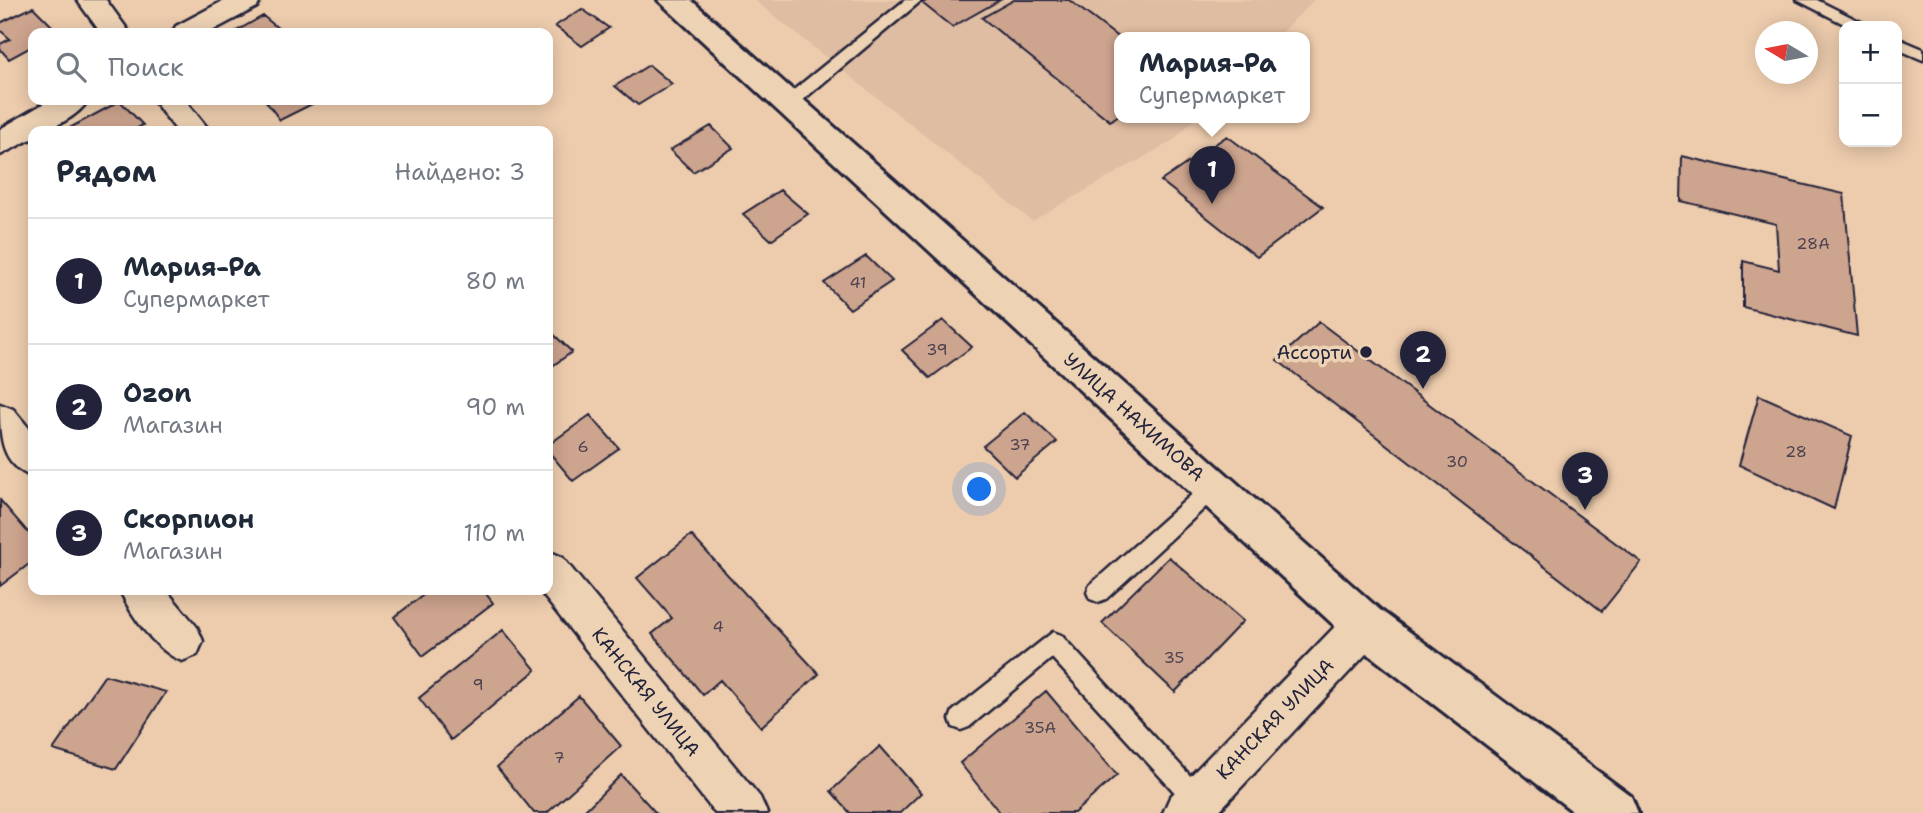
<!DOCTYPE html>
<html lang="ru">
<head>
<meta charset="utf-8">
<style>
  :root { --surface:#fff; --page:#f6f6f7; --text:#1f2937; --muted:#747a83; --line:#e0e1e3; --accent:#22223b }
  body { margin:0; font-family:"Shantell Sans",sans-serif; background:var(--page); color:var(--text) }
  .controls { position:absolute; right:21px; top:21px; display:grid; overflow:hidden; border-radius:14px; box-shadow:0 4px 18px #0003 }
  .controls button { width:63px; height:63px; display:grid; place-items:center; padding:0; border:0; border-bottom:2px solid var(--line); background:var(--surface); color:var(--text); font:35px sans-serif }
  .compass { position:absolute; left:1755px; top:21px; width:63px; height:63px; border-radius:50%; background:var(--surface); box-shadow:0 4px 18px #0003; rotate:280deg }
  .you { position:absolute; left:980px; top:490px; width:24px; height:24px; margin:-18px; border:5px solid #fff; border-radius:50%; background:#1a73e8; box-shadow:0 0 0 10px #1a73e833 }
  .badge { display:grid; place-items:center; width:46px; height:46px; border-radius:50%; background:var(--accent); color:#fff; font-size:23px; font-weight:700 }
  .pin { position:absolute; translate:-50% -58px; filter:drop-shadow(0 2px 4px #0008) }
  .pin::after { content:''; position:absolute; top:37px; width:24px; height:21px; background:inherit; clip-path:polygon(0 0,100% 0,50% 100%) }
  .popup { position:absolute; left:1114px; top:32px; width:196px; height:91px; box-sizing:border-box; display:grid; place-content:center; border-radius:14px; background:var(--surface); filter:drop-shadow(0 2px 5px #0005); font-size:23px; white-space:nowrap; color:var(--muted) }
  .popup b { font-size:26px; color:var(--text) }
  .popup::after { content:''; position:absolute; left:50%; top:100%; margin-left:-14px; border:14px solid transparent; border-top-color:var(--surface) }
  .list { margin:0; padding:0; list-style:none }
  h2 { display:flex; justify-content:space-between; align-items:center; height:91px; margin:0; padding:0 28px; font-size:30px }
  h2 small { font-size:23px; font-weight:400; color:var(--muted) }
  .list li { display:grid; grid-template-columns:46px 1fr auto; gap:21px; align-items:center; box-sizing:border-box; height:126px; padding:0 28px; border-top:2px solid var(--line) }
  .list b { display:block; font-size:26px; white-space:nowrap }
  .list p { margin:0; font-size:23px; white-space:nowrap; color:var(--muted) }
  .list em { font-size:23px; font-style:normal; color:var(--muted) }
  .icon { flex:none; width:38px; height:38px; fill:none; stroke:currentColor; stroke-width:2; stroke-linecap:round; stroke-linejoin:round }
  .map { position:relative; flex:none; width:1923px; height:813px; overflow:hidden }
  .search { position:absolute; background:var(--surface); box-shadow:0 4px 18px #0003; left:28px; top:28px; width:525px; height:77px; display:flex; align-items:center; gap:18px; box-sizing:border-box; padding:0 24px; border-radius:14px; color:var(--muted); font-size:26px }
  .panel { position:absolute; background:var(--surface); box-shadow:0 4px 18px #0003; left:28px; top:126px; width:525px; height:469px; border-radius:14px }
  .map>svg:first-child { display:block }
  .built { fill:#dfbda2 }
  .building { fill:#cda48e; stroke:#22223b; stroke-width:2 }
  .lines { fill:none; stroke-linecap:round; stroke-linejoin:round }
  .service-casing { stroke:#22223b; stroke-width:5 }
  .minor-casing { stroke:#22223b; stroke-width:5 }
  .primary-casing { stroke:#22223b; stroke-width:6 }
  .service { fill:#edd2b4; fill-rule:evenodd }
  .minor { fill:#edd2b4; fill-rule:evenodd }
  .primary { fill:#edd2b4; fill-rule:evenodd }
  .poi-dot { fill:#22223b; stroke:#edd2b4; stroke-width:2.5 }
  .labels { text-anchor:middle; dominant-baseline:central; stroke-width:7; stroke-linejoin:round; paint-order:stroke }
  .number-label { font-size:16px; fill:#4d4250 }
  .poi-label { font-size:19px; fill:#22223b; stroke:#edd2b4; text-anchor:end }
  .street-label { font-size:19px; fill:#22223b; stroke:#edd2b4 }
</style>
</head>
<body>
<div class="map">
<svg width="1923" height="813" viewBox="0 0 1923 813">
  <rect width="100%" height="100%" fill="#edccad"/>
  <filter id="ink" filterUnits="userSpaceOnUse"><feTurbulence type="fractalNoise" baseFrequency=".0143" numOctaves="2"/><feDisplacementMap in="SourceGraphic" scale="14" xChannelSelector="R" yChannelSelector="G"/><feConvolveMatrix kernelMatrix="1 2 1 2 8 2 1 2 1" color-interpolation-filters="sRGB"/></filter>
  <g filter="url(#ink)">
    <path class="built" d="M754,0H1314L1276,38H1119V118H1195L1174,140L1032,221Z"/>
    <path class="building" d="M928,0H1000L952,27L922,3Z
      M1014,0H1069L1119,38V115L1110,121L982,18Z
      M33,7L59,33H33V46L9,59L0,49V44L10,39L0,30V23Z
      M582,9L609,28L582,46L555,26Z
      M263,16L284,33H233Z
      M649,65L672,84L638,105L615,86Z
      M265,100H320L280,120Z
      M120,101L143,125L132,131H64Z
      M711,126L733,148L693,172L670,150Z
      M1227,136L1323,207L1257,257L1161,181Z
      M1682,156L1844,194L1857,336L1743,307V261L1779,270L1776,224L1681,201Z
      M780,190L808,214L771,240L743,214Z
      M866,256L892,281L850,309L824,283Z
      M943,320L972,347L930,378L902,350Z
      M1319,322L1641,562L1602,611L1277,360Z
      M548,329L572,352L548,369Z
      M1759,395L1852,436L1834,509L1739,465Z
      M1025,412L1057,442L1015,477L983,446Z
      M590,415L619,448L573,481L548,451V445Z
      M0,500L33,538V561L0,586Z
      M691,535L819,674L761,727L720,680L703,695L652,634L672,618L637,578Z
      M1169,557L1243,621L1175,692L1102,623Z
      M430,590H483L493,603L423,656L394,617Z
      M503,630L536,670L451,740L419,698Z
      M105,675L166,692L116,769L53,750Z
      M1046,691L1117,775L1074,813H1000L960,763Z
      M579,696L621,746L547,813H534L497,767Z
      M880,746L921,793L900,813H850L831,791Z
      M621,775L656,813H582Z"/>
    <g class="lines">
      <defs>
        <path id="service" d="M905,0H922L792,109H780V101Z
          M1797,0H1817L1869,26H1848Z
          M1897,38L1923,49V60L1897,49Z
          M1213,479L1220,482L1223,488L1220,494L1106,599L1098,602L1090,599L1087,592L1090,585L1206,482Z
          M1053,632L1061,635L1205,792L1209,800L1205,808L1197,812L1189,808L1052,658L969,727L961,730L953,727L950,719L953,711Z"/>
        <path id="minor" d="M77,0H106L130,33H101Z
          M225,0H261L257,7L208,33H172L176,26Z
          M50,100H88C79,116 51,131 33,131V138L0,155V129Z
          M153,100H185L210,131H177Z
          M0,404L13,409L33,433V477C0,464 0,436 0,404Z
          M548,551L562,557L760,797L767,813H715L539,590H548Z
          M120,590H166L197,627L203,641L197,655L182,661C156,651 131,616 120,590Z
          M1365,605L1380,611L1386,625L1380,639L1217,813H1163L1170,797L1350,611Z"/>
        <path id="primary" d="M658,0H691L1380,610L1631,796L1638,813H1575L1350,640Z"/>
      </defs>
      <use href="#service" class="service-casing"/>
      <use href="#minor" class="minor-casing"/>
      <use href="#primary" class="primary-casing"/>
      <use href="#service" class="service"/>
      <use href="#minor" class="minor"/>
      <use href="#primary" class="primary"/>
    </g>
  </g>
  <circle class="poi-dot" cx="1366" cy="352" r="7"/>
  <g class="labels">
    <g class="number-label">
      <text x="1813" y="243">28А</text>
      <text x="858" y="282">41</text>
      <text x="937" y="349">39</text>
      <text x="1020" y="444">37</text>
      <text x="583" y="446">6</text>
      <text x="1796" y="451">28</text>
      <text x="1457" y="461">30</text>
      <text x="718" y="626">4</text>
      <text x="1174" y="657">35</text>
      <text x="478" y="684">9</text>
      <text x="1040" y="727">35А</text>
      <text x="559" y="757">7</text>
    </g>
    <g class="poi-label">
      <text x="1352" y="352">Ассорти</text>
    </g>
    <g class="street-label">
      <text transform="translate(1134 417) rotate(42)">УЛИЦА НАХИМОВА</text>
      <text transform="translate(646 692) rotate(51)">КАНСКАЯ УЛИЦА</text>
      <text transform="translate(1275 719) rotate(-46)">КАНСКАЯ УЛИЦА</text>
    </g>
  </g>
</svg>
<div class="controls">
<button>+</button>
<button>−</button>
</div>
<svg class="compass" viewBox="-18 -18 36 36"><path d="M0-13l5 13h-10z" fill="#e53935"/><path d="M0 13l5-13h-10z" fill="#747a83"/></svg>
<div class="you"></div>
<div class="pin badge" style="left:1212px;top:204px">1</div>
<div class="popup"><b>Мария-Ра</b>Супермаркет</div>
<div class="pin badge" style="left:1423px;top:389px">2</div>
<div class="pin badge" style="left:1585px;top:510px">3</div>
<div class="search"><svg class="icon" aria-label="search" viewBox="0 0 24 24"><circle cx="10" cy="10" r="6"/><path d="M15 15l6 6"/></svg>Поиск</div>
<section class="panel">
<h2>Рядом<small>Найдено: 3</small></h2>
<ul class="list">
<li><span class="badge">1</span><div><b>Мария-Ра</b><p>Супермаркет</p></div><em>80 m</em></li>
<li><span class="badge">2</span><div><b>Ozon</b><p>Магазин</p></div><em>90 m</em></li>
<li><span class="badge">3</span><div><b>Скорпион</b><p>Магазин</p></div><em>110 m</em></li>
</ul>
</section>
</div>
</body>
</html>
